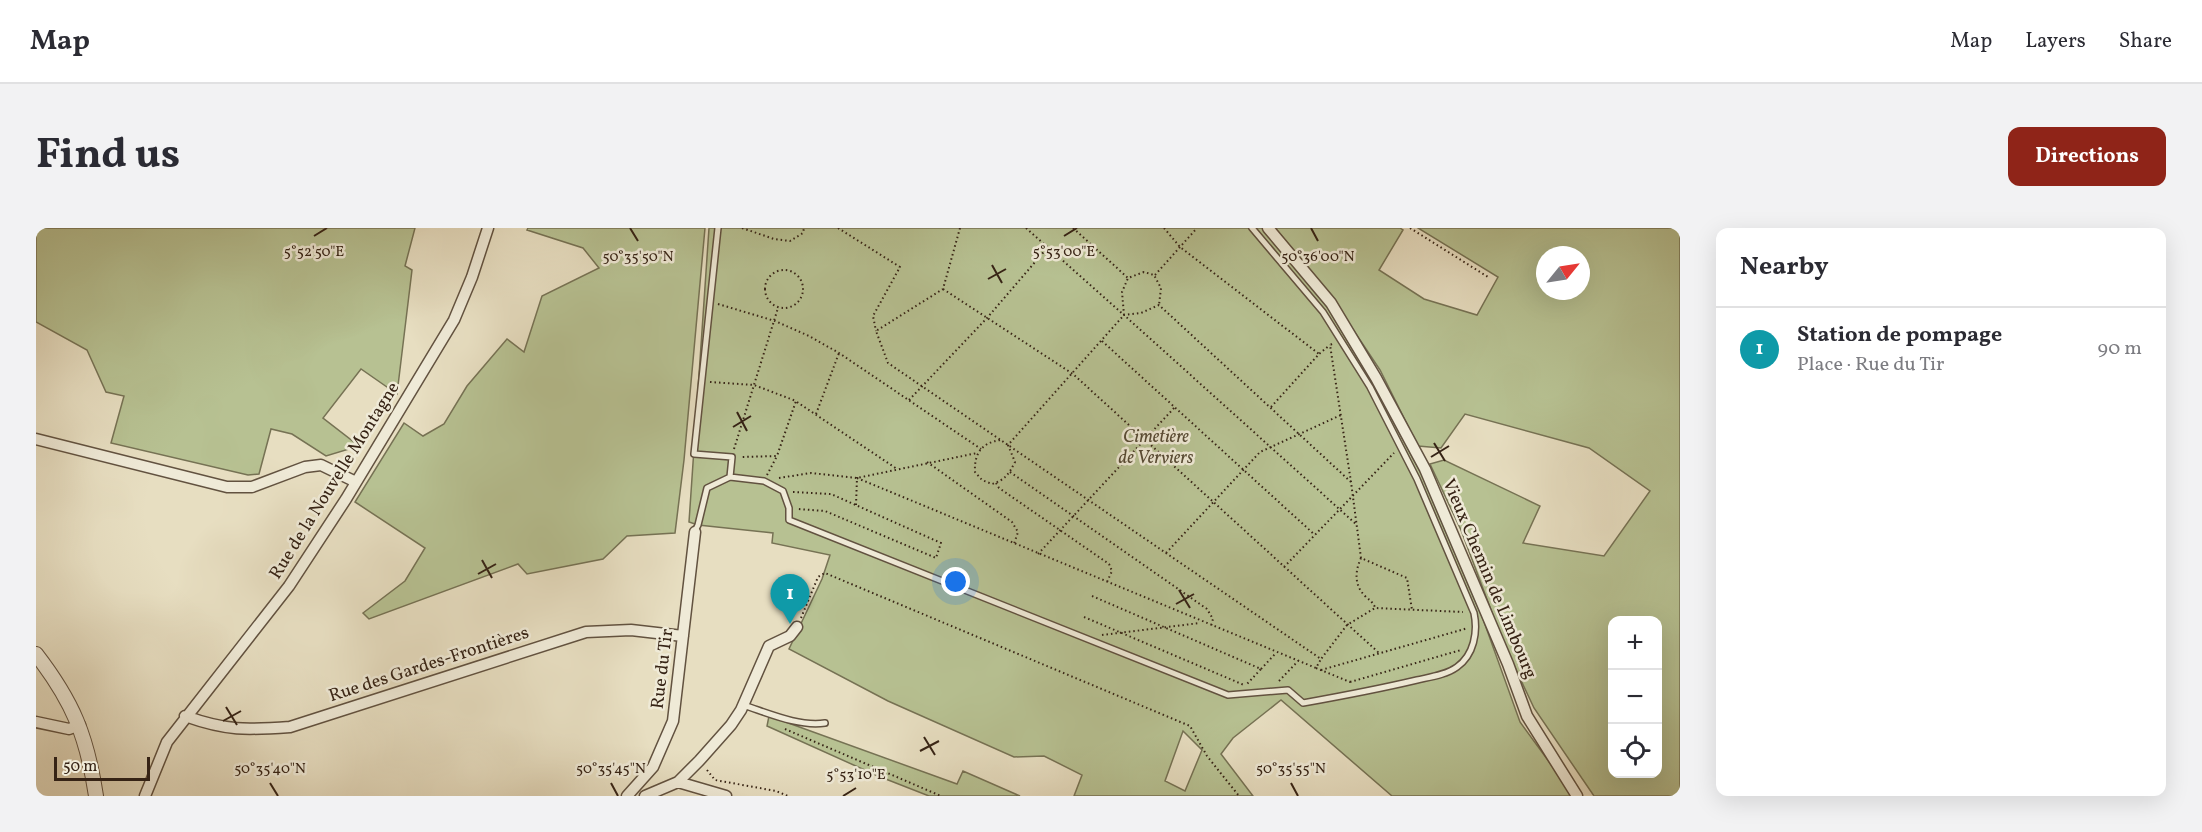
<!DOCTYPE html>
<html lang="en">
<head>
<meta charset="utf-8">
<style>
  :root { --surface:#fff; --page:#f2f2f3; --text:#2b2b33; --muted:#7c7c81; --line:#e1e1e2; --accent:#8f2418 }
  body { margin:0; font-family:Vollkorn,serif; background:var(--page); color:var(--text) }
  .controls { position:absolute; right:18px; bottom:18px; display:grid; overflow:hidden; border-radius:12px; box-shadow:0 6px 24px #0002 }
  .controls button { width:54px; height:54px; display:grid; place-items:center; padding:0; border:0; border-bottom:2px solid var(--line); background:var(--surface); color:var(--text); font:30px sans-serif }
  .compass { position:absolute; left:1500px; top:18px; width:54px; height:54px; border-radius:50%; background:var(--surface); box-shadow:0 6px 24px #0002; rotate:60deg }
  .scale { position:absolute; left:18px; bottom:15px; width:96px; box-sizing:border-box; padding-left:6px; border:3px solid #362315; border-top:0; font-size:16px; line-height:21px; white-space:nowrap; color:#362315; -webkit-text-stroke:4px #efead7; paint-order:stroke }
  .you { position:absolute; left:920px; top:354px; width:21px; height:21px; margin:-15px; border:4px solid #fff; border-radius:50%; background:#1a73e8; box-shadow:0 0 0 9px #1a73e833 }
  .badge { display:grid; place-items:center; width:39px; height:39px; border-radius:50%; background:var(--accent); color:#fff; font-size:20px; font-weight:700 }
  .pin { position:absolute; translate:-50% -50px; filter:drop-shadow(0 2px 3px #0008) }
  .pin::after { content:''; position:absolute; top:32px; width:21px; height:18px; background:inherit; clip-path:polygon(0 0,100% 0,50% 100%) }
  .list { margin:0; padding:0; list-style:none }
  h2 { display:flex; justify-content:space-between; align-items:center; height:78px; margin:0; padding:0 24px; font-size:26px }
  h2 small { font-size:20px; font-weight:400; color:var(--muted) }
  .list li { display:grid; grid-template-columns:39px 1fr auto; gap:18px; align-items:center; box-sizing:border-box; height:84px; padding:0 24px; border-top:2px solid var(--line) }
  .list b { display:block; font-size:22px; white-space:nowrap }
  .list p { margin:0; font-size:20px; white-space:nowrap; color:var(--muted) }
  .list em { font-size:20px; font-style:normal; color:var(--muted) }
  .icon { flex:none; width:33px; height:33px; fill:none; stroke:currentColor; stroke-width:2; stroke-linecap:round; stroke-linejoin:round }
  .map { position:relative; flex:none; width:1644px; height:568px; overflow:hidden; border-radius:12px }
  header { display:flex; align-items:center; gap:36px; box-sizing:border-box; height:84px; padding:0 30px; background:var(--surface); border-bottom:2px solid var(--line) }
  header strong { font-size:28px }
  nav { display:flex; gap:33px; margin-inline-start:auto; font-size:21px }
  .intro { display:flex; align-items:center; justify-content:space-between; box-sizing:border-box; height:144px; padding:0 36px }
  h1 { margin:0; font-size:42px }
  .button { padding:15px 27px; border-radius:12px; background:var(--accent); color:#fff; font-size:21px; font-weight:700 }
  main { display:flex; gap:36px; padding:0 36px }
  aside { flex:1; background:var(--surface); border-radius:12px; box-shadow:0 6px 24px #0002 }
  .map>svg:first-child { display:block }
  .green { fill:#b7c192; stroke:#767254; stroke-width:1.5; fill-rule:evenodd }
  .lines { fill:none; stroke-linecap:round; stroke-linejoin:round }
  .service-casing { stroke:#625240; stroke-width:8 }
  .minor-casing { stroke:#625240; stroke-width:13 }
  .tertiary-casing { stroke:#625240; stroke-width:16 }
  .path { stroke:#362315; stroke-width:2; stroke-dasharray:1.5 3; stroke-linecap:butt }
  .service { stroke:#efead7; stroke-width:5 }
  .minor { stroke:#efead7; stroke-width:10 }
  .tertiary { stroke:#efead7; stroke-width:14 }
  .ticks { fill:none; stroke:#362315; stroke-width:2 }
  .labels { text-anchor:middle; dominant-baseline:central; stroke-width:5; stroke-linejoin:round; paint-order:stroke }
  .park-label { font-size:18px; font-style:italic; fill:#564a34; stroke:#efead7 }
  .street-label { font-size:18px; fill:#362315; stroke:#efead7 }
  .ticks-label { font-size:15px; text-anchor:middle; fill:#362315; stroke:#efead7; stroke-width:5; stroke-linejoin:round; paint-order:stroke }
</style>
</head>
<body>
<header>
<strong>Map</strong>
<nav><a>Map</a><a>Layers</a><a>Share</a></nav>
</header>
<div class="intro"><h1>Find us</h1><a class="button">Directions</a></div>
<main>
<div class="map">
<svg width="1644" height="568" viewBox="0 0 1644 568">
  <rect width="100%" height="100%" fill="#e7dec1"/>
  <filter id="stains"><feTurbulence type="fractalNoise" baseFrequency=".00333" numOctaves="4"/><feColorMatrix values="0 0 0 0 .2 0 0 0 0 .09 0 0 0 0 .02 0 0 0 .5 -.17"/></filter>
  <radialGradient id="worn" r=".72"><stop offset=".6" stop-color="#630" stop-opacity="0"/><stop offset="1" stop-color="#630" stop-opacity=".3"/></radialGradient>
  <path class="green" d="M0,0H379L369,38L376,42L361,166L325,141L287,190L323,218L290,228L256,206L235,201L223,246L212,247L75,215L88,168L70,164L51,122L0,94Z
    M492,0H669L648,232L639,305L591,308L567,331L491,346L482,336L333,391L327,385L369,353L389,320L319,274L368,195L387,208L408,196L431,158L471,111L488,124L506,68L563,40L547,20L491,2Z
    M673,0H1227L1292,80L1336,154L1386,247L1447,391L1484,494L1538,568H1356L1245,472L1197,510L1185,526L1217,568H1038L1046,547L1008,528L978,529L852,473L753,421L786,351L794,327L736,315L737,305L662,297L653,294ZM1147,503L1166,522L1149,563L1129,553Z
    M1239,0H1364L1367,2L1343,42L1388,71L1441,87L1462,49L1382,0H1644V568H1558L1498,480L1467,414L1425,302L1394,236L1408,232L1504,278L1487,315L1568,328L1614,263L1553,220L1429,186L1405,220L1382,218L1344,142L1290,61ZM1509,27H1545V63H1509ZM1576,392H1622V546H1576Z
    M733,488L921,556L927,543L984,568H893L842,548L731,498Z"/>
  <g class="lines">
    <defs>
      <path id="service" d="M682,0L658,226L696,229L694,249
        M659,303L662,297L671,260L694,249L728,253L747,263L753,280V292L1192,467L1252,462L1267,475C1306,468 1343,461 1381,452C1394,449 1410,447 1421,439C1438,427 1442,404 1438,385L1381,251L1334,159L1287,84L1216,0
        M707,477C732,485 763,499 789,495"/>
      <path id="minor" d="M1232,0L1295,75L1340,150L1389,241L1472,436L1491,488L1541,568
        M0,211L191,259H216L269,239L285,237L320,254
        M149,488C191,503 210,502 254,499L550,404L595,402L647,408
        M0,494L33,501L44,497
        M642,554L690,568
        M109,568L131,514L253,358L310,271L418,92L436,49L452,0
        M591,568L617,539L637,493L659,304
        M609,568L642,554L663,533L695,497L705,482L733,418L754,408L761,399"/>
      <path id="tertiary" d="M0,426C37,474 51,508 60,568"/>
    </defs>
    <use href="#service" class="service-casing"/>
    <use href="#minor" class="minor-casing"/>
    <use href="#tertiary" class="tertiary-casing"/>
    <path class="path" d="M706,0L738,11L754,13L767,5L768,0
      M802,0L864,39L837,88L840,103
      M924,0L907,61L840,103L852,135L1285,431L1311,397L1339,380L1427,384
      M990,0L1088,87
      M1037,0L1092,50L1108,44L1118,47L1125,60L1123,77
      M1128,0L1144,19L1283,126
      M1374,0L1452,49
      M729 61a19 19 0 1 1 38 0a19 19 0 1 1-38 0Z
      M1119,47L1161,0
      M907,61L1037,146L1343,425
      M682,76L739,93L773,108L803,125L945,221
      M1066,113L1279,307
      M1296,116L1294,117L1315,254L1325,330L1371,350L1376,382
      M674,154L718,157L760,173L741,228L704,229
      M873,172L951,90L1012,19
      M761,174L861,241
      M1235,179L1283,126L1294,117
      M780,186L803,125
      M964,212C946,215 938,225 939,244L946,252L956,256C969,252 973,246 979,234L972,217L1088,87L1086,64L1092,50
      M698,221L742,80
      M891,234L976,294L982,304L978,316
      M974,244L1171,381L1177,391L1175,398
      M731,247L741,228
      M743,250L775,245L821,250L941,225
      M1315,254L1123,77L1105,85L1088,87L1321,297
      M960,255L963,260L1073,336L1076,343L1071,354
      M757,264L795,266L905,315L900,330L789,283L762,281
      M820,277L821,250L1280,440L1285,431
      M1130,325L1224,224L1305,187
      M1002,326L1139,179
      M1325,330C1319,343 1318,357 1329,368C1333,372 1336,373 1339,379
      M1248,339L1358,225
      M1056,368L1225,441L1211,456
      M1048,389L1208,457
      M765,390L782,349L789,345L1154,498L1171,528L1203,568
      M1066,407L1164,395
      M1280,440L1314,454
      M1225,441L1240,425
      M1285,442L1432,400
      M1243,453L1262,433
      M1314,454L1425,422
      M749,501L905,568
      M671,542L679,552L740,563L752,568"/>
    <use href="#service" class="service"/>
    <use href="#minor" class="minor"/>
    <use href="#tertiary" class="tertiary"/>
  </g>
  <path class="ticks" d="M594,0L602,13M1275,0L1282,13M278,8L291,0M1028,8L1041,0M956,37L966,55M952,51L970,41M701,184L711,203M697,199L715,188M1398,215L1409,233M1395,229L1413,218M446,332L456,350M442,346L460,336M1143,362L1154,380M1140,376L1158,366M190,479L201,497M187,493L205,483M888,509L899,527M884,523L903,513M234,555L242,568M575,555L582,568M1255,555L1262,568M807,568L820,560"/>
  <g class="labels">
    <g class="park-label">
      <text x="1120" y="209">Cimetière<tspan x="1120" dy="21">de Verviers</tspan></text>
    </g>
    <g class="street-label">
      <text transform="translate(299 253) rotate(-58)">Rue de la Nouvelle Montagne</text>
      <text transform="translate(1453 351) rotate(67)">Vieux Chemin de Limbourg</text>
      <text transform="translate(393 437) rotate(-18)">Rue des Gardes-Frontières</text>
      <text transform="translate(627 441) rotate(-83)">Rue du Tir</text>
    </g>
  </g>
  <g class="ticks-label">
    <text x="278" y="28">5°52'50"E</text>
    <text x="1028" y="28">5°53'00"E</text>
    <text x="602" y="33">50°35'50"N</text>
    <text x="1282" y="33">50°36'00"N</text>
    <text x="234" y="545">50°35'40"N</text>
    <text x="575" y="545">50°35'45"N</text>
    <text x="1255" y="545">50°35'55"N</text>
    <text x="820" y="551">5°53'10"E</text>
  </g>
  <rect width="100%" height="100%" filter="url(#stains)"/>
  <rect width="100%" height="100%" fill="url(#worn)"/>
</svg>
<div class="controls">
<button>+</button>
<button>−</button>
<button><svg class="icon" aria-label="locate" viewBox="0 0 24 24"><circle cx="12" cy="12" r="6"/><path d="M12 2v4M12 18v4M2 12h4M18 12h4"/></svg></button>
</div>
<svg class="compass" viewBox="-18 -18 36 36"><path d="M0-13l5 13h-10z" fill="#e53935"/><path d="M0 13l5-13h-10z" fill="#7c7c81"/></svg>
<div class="scale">50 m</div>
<div class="you"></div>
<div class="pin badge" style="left:754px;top:396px;background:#0f9aa8">1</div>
</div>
<aside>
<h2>Nearby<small></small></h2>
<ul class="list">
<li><span class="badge" style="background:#0f9aa8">1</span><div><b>Station de pompage</b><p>Place · Rue du Tir</p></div><em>90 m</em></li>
</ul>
</aside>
</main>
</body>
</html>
